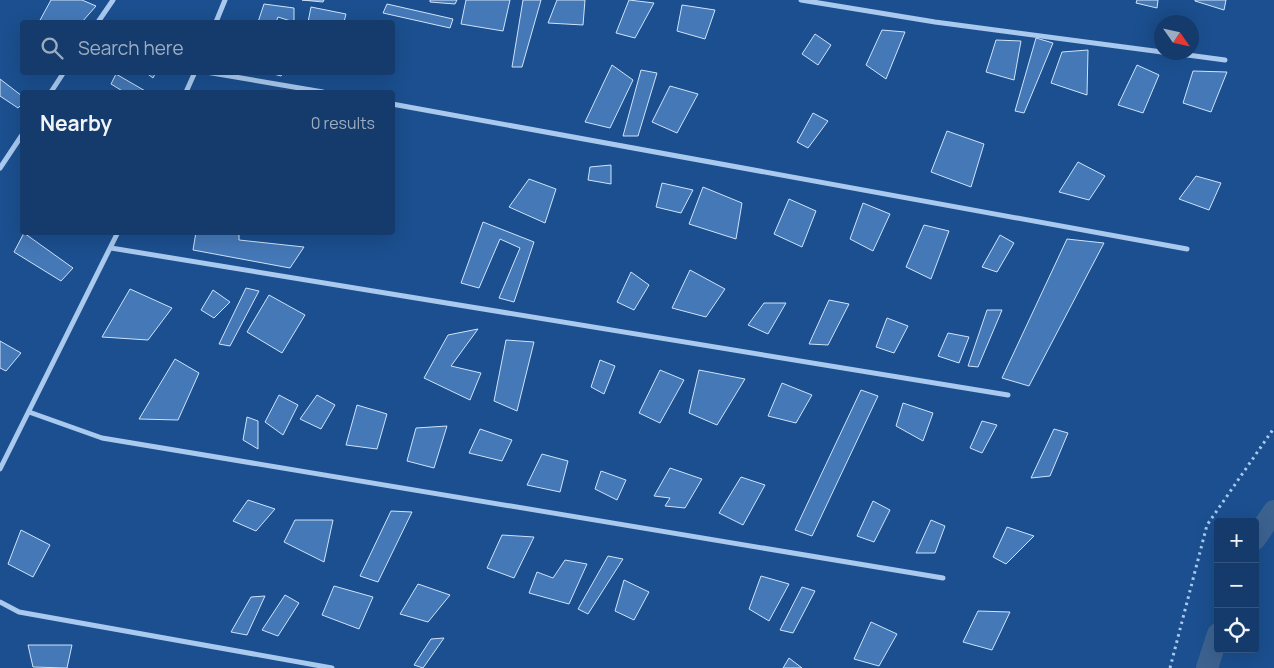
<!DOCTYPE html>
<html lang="en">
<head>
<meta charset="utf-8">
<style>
  :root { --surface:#143b6b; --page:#214673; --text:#f1f3f6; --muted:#9dadc1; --line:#33557e }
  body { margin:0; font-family:Manrope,sans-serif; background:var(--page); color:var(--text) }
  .controls { position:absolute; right:15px; bottom:15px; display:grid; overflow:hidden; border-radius:5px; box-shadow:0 5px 20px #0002 }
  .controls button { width:45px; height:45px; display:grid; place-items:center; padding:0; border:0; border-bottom:1px solid var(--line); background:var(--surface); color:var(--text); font:25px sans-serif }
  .compass { position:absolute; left:1154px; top:15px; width:45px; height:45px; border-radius:50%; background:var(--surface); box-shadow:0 5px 20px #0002; rotate:124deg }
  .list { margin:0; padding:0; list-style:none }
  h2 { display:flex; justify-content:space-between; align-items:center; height:65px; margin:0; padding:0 20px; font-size:21px }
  h2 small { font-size:16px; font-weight:400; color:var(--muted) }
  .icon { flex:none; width:28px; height:28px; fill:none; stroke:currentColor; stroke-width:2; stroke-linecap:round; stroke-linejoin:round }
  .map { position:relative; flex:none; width:1274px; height:668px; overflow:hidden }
  .search { position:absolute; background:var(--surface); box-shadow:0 5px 20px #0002; left:20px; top:20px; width:375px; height:55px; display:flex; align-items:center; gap:12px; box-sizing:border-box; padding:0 18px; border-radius:5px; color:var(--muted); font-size:19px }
  .panel { position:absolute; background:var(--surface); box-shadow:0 5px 20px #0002; left:20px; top:90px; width:375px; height:145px; border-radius:5px }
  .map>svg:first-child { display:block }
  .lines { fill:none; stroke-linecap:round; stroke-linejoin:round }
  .canal { stroke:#3c6290; stroke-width:22 }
  .building { fill:#4478b7; stroke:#cfe3fa }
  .path { stroke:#a9c9ee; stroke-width:3; stroke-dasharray:2.5 4; stroke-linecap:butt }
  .minor { stroke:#a9c9ee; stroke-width:5 }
</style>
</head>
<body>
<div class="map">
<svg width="1274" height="668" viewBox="0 0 1274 668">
  <rect width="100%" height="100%" fill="#1b4f8f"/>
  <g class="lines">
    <path class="canal" d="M1255,539L1274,511
      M1207,668L1218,634"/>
  </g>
  <path class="building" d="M51,0H82L96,6L82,22H39Z
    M302,0H324L323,2Z
    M430,0H457L455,4L430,2Z
    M466,0H510L503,31L461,24Z
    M523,0H541L522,67H512Z
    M557,0H585L583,25L548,23Z
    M629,0L654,3L635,38L616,33Z
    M1137,0H1158L1157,8L1136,3Z
    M1195,0H1226L1224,10L1195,1Z
    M264,4L294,8V22L278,17L276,22H258Z
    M387,4L453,19L450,28L383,13Z
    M682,5L715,10L705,39L677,31Z
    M311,7L346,14L344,22H308Z
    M882,30L905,32L886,79L866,65Z
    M815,34L831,45L818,65L802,54Z
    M1036,38L1053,43L1024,113L1015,111Z
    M996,40L1021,41L1014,80L986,72Z
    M1088,50L1087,95L1051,83L1062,52Z
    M612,65L633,80L610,128L585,122Z
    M1137,65L1159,75L1143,113L1118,105Z
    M641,70L657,73L638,136H623Z
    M1193,71L1227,72L1211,112L1183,103Z
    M145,72H156L153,78Z
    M266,72H284L281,76Z
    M116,74L147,92H124L111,84Z
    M0,79L22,96V104L18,108L0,96Z
    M670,86L698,94L677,133L652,122Z
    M813,113L828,121L808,148L797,142Z
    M947,131L984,144L971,187L931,172Z
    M1078,162L1105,176L1089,200L1059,192Z
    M611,165V184L588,180L590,167Z
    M1196,176L1221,183L1209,210L1179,199Z
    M529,179L556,189L545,223L509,207Z
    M662,183L693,190L681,213L656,207Z
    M703,187L742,203L736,239L689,224Z
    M789,199L816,211L802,247L774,234Z
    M863,203L890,214L873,251L850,239Z
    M483,222L534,242L514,302L499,298L520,248L500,239L479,288L461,283Z
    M924,225L949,231L931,279L906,267Z
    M196,232H239V240L304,247L290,268L193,250Z
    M24,233L73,268L61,281L14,252Z
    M1000,235L1014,243L997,272L982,267Z
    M1067,239L1104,243L1029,386L1002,378Z
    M690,270L725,289L706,317L672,308Z
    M631,272L649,285L634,310L617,302Z
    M246,288L259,291L230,346L219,344Z
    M130,289L172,308L148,340L102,337Z
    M213,290L230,302L214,318L201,310Z
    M269,295L305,315L282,353L247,332Z
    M829,300L849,304L828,345L809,344Z
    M764,303H786L768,334L748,325Z
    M987,310H1002L978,367L968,366Z
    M887,318L908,326L894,353L876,347Z
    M478,329L451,366L481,373L470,400L424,378L448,335Z
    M948,333L969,337L959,363L938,356Z
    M506,340L534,342L517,411L494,401Z
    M0,341L21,353L6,371L0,368Z
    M175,359L199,373L178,420L139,419Z
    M600,360L615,366L604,394L591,387Z
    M660,370L684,380L660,423L639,413Z
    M699,370L745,379L717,425L689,413Z
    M782,383L812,395L796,423L768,416Z
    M861,390L878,396L812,536L795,530Z
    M279,395L298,405L283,435L265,422Z
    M317,395L335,405L321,429L300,419Z
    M903,403L933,413L923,441L896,426Z
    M357,405L387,414L377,449L346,445Z
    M247,417L258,421V449L243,440Z
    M982,421L997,425L982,453L970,448Z
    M447,426L434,468L407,461L416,428Z
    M480,429L512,440L502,461L469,453Z
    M1054,429L1068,433L1050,476L1031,478Z
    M542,454L568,461L560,492L527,485Z
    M670,468L702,479L685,508L665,506L670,498L654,496Z
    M601,471L626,480L617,500L595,489Z
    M741,477L765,485L743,525L719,513Z
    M248,500L275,509L256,531L233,521Z
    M873,501L890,510L874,542L857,536Z
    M391,511L412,512L378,582L360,576Z
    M295,520H333L324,562L284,542Z
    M931,520L945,526L935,553H916Z
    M1007,527L1034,536L1006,564L993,557Z
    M21,530L50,545L33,577L8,564Z
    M502,535L534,537L514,578L487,568Z
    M608,556L623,559L588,614L578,609Z
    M565,560L587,564L569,604L529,593L537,572L553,578Z
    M761,576L789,584L769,621L749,609Z
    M624,580L649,592L634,620L615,611Z
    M418,584L450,595L428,622L400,614Z
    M334,586L373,597L359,629L322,615Z
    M802,587L815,591L793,633L780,630Z
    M285,595L299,603L278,636L262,630Z
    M265,596L247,635L231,632L251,597Z
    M978,611L1010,612L992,650L963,642Z
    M871,622L897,634L879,666L854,659Z
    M444,638L423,668L414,665L431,639Z
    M28,645H72L67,668L33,667Z
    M789,658L802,668H783Z"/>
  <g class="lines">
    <path class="path" d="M1170,668L1207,525L1274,428"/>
    <path class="minor" d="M801,0L935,22L1162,52
      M98,22L113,0
      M216,22L225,0
      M1165,52L1225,60
      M206,72L323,92
      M51,92L64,72
      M186,92L195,72
      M392,104L1187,249
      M0,168L22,135
      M111,248L1008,395
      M29,412L102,438L943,578
      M0,469L118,232
      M0,602L19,612L332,668"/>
  </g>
</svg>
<div class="controls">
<button>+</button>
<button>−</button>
<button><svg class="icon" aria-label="locate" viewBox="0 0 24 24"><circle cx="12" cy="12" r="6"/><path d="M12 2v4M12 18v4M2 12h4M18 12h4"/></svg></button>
</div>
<svg class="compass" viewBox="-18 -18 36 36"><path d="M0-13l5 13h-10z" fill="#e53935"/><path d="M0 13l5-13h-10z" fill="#9dadc1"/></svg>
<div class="search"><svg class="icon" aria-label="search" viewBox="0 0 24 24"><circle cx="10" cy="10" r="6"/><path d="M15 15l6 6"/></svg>Search here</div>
<section class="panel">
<h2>Nearby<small>0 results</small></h2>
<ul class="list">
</ul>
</section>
</div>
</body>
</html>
